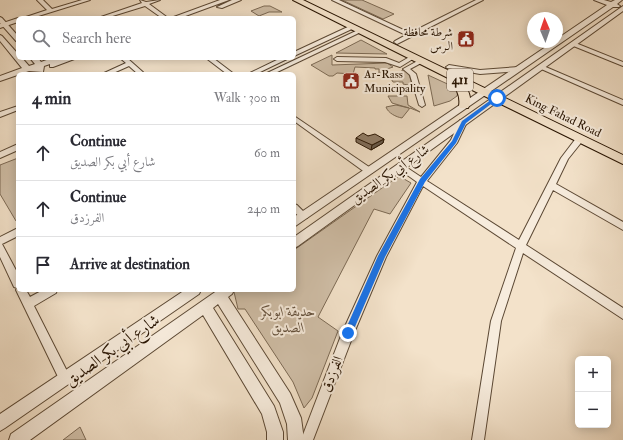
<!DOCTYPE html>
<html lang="en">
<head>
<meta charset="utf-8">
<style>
  :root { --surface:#fff; --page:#f2f2f3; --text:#2b2b33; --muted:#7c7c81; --line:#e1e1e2 }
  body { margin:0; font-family:"IM FELL Double Pica",Amiri,serif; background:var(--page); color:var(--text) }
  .controls { position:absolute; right:12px; bottom:12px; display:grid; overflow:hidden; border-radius:6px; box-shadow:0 2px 10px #0003 }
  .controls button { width:36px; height:36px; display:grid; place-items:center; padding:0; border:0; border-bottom:1px solid var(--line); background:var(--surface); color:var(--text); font:20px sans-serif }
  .compass { position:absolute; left:527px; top:12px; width:36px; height:36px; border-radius:50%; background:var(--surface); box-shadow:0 2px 10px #0003; rotate:358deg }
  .stop { position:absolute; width:12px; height:12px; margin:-9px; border:3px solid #1a73e8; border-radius:50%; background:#fff }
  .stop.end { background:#1a73e8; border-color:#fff; box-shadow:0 1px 4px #0008 }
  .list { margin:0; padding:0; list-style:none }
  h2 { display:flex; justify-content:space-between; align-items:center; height:52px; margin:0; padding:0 16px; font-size:17px }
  h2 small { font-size:13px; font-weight:400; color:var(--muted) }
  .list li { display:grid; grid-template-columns:26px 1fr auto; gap:12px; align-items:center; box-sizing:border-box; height:56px; padding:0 16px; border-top:1px solid var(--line) }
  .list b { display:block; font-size:15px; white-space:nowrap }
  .list p { margin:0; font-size:13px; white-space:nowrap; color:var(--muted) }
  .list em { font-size:13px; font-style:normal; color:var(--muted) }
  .icon { flex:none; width:22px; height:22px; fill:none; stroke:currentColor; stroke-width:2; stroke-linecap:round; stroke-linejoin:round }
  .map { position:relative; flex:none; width:623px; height:440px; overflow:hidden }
  .search { position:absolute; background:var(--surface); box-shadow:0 2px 10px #0003; left:16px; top:16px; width:280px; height:44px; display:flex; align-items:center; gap:10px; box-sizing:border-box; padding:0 14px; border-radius:6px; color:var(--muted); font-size:15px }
  .panel { position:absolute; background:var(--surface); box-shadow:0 2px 10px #0003; left:16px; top:72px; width:280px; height:220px; border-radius:6px }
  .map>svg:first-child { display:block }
  .green { fill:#d0bfa8; stroke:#7c6a55 }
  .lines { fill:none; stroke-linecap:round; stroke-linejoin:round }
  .minor-casing { stroke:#5b4834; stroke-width:2 }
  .tertiary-casing { stroke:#5b4834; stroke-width:2 }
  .primary-casing { stroke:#281402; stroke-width:2 }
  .minor { fill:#f7ecdd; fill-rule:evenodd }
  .tertiary { fill:#f7ecdd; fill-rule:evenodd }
  .primary { fill:#f3e2ca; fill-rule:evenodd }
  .wall { fill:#7e6d5b; stroke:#281402 }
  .shaded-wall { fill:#66594a; stroke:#281402 }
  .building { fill:#927f6a; stroke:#281402 }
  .route { fill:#1a73e8 }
  .labels { text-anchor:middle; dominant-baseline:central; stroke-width:4; stroke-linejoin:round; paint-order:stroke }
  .far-poi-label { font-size:12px; fill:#281402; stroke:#f7ecdd; text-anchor:end }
  .far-street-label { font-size:12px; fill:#281402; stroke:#f7ecdd }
  .shield { fill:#f7ecdd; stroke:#654; stroke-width:1 }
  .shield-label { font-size:13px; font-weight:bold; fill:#281402 }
  .street-label { font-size:14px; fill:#281402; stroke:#f7ecdd }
  .park-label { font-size:14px; font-style:italic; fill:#63503c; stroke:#f7ecdd }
  .near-street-label { font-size:17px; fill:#281402; stroke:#f7ecdd }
</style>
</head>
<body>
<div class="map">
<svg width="623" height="440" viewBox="0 0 623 440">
  <rect width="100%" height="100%" fill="#f3e2ca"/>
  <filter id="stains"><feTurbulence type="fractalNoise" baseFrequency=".005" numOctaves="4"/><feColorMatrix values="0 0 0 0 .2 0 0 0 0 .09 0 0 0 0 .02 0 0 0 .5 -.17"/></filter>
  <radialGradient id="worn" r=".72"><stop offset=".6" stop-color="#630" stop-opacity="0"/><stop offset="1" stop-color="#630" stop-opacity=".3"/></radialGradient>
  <path class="green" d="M342,0H362L394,14L383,19Z
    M264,6H270L282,12H269L259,16L251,11Z
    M361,40L387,54L336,53Z
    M332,55V65L387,63L393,67L384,70V75L379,74V69H375V68L355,67L353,74L337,73L333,76H329L311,65Z
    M402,70H406C411,75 410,82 413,86L403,84V82H393L390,77L399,76L402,74Z
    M428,75L454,87L458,92L457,96L450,101L434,106Z
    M388,96H407L408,105L420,112L410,108L402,118C396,117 388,113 386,107L396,105L409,108L392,103Z
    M18,158V220L16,221L0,194V165Z
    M399,176L411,183L390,214L374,209L318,317L338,331L312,398L304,408L293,382L245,309H238L234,292L237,290H294V250Z
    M80,427L86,440H63Z"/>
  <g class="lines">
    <defs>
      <path id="minor" d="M37,0H43L52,9L82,0H90L32,18H23L47,10Z
        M140,0L146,2L160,0L149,4L168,18H162L145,6L106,18H98L142,3Z
        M332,0H339L410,33L476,0H483L397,44L394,42L395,41L406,35Z
        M18,18V22L0,28V24Z
        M352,25L355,27L354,28L294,56V52Z
        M358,30L363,31L273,74H265Z
        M573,42L623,62V66L571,45L570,44Z
        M411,56L416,57L400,67L385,62L337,61L334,59L337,57L386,58L399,63Z
        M120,58H127L145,74H138L129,66L111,74H102L126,63Z
        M206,58H213L234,74H227Z
        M281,58H289L256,74H248Z
        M421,59L423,60V62L410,69L416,74L425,105L422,107L419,105L410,75L403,69Z
        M449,65L480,70L519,67L522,69L519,71L480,74L447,68L446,67Z
        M541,65L623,100V105L539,68V66Z
        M18,106V110L0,117V112Z
        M294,116L372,169L373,171L372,173H366L294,121Z
        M460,120H463L467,122L457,143L427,181L519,240L561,158L577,137H583L584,139L568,159L556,184L623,222V230L553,190L526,245L623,308V319L523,253L501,321L484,440H472L491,321L516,248L423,186L386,257L354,333L313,440H301L342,333L377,256L417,182L396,167L397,165H403L421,177L451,140Z
        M18,144V150L0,158V152Z
        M294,204L297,205L308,216L307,218H301L294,212Z
        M18,228V236L2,244L18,274V290H26L30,297L43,290H57L56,293L34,306L71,379L69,383L65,385L61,383L16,290L17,288L14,287L0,257V237Z"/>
      <path id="tertiary" d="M220,0H229L180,18H171Z
        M232,0H241L222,8L217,7Z
        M594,0H604L611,2L615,0H622L617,4L620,6L619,7H613L294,227V217L553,42H557V39L607,5Z
        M623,6V11L298,246L294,248V237Z
        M0,17L2,18L18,36V42L16,41L0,23Z
        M0,35L2,36L18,54V58H22L29,66L35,64L30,58H38L41,62L52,58H63L62,59L77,58L53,67H50V64L44,66L43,72L29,71L0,81V76L22,68L0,41Z
        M185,290H201L199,294L5,428L0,431V414Z
        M218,290H234L232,294L228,297L290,393L301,418L304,440H288L287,424L280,403L218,304L213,308L274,406L283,432V440H267V432L262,414L203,315L30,440H9L11,434Z"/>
      <path id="primary" d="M293,0H303L623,155V164L466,87C470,94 472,101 468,108H460L459,106C461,94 455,87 448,78Z"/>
    </defs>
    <use href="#minor" class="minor-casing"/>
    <use href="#tertiary" class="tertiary-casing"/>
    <use href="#primary" class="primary-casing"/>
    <use href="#minor" class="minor"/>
    <use href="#tertiary" class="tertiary"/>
    <use href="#primary" class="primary"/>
  </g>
  <path class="wall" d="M368,136L384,139L383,143L371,150L356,142V138Z"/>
  <path class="shaded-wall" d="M384,139L383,143L371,150L372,145Z"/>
  <path class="building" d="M363,133L368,136L375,134L384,139L372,145L356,138Z"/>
  <path class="route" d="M495,97L499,98L466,123L456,143L425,182L385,257L351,336H345L344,333L378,256L420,179L452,141L462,121Z"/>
  <defs>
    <symbol id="civic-square" viewBox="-11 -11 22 22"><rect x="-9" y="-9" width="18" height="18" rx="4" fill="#8f2418" stroke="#f7ecdd"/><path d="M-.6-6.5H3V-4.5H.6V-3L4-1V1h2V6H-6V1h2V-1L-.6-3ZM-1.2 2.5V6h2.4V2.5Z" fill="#fff"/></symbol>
  </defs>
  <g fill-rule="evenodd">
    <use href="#civic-square" x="456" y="29" width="20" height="20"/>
    <use href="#civic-square" x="341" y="71" width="20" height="20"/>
  </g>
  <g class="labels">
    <g class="far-poi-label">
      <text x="453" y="32">شرطة محافظة<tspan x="453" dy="14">الـرس</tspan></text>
      <text x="364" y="74" text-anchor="start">Ar-Rass<tspan x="364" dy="14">Municipality</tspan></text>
    </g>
    <g class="far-street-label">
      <text transform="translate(563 116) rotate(26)">King Fahad Road</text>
    </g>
    <rect class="shield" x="447" y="69" width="26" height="22" rx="3"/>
    <g class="shield-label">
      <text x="460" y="80">411</text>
    </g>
    <g class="street-label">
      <text transform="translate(390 174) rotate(-35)">شارع أبي بكر الصديق</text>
      <text transform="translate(332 374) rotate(-69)">الفرزدق</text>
    </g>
    <g class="park-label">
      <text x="288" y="311">حديقة ابوبكر<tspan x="288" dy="16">الصديق</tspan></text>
    </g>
    <g class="near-street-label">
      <text transform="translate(112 350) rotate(-35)">شارع أبي بكر الصديق</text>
    </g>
  </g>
  <rect width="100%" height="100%" filter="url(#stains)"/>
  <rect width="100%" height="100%" fill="url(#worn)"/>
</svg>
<div class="controls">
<button>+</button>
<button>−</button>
</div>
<svg class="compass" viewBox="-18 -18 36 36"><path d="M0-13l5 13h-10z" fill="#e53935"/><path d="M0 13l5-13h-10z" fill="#7c7c81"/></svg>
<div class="stop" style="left:497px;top:98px"></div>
<div class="stop end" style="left:348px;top:333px"></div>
<div class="search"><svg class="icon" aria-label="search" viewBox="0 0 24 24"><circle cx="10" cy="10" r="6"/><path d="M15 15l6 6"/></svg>Search here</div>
<section class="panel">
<h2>4 min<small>Walk · 300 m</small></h2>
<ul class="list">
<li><svg class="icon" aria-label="ahead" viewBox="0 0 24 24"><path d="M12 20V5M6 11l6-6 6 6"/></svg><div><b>Continue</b><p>شارع أبي بكر الصديق</p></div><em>60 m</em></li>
<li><svg class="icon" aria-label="ahead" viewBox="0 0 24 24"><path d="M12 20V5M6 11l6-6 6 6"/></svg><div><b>Continue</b><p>الفرزدق</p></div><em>240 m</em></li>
<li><svg class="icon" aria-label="arrive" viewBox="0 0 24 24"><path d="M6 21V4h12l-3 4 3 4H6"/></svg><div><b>Arrive at destination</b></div></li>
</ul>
</section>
</div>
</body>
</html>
